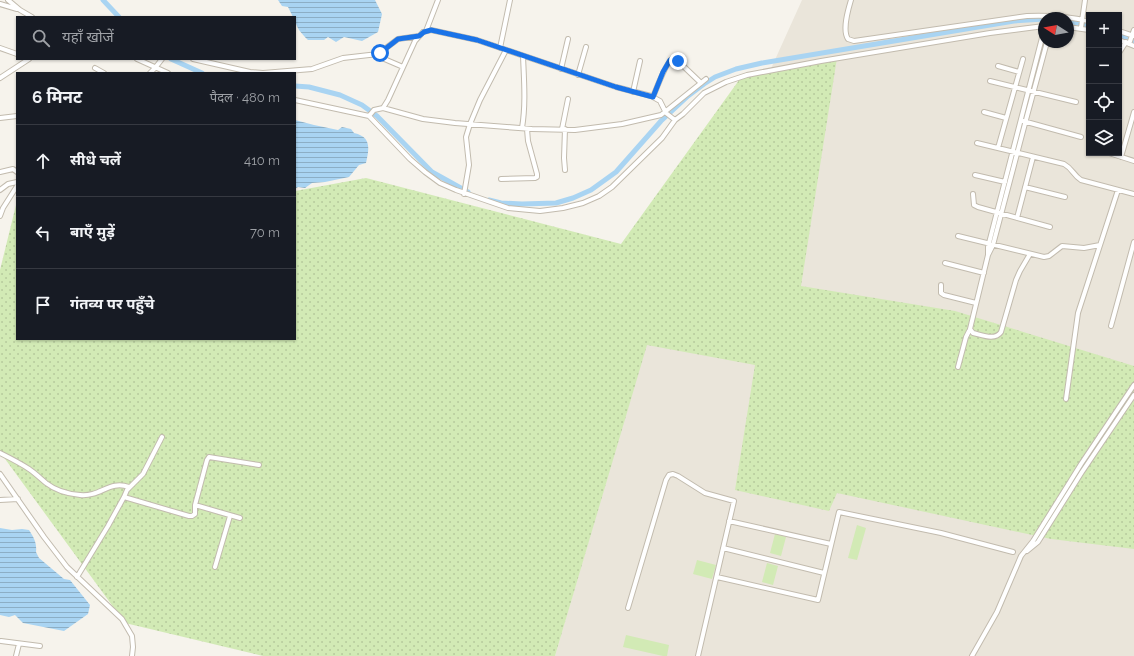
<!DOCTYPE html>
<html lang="hi">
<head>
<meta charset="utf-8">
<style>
  :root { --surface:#171b24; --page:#242831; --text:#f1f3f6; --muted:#9ea1a6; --line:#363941 }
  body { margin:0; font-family:Raleway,"Noto Sans Devanagari",sans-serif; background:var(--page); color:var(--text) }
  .controls { position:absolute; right:12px; top:12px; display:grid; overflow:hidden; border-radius:0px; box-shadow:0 1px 3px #0004 }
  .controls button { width:36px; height:36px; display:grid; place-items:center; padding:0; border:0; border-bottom:1px solid var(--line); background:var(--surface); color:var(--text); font:20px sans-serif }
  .compass { position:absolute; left:1038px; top:12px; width:36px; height:36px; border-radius:50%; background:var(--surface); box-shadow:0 1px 3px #0004; rotate:281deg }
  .stop { position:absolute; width:12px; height:12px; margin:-9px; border:3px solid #1a73e8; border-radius:50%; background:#fff }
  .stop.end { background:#1a73e8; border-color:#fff; box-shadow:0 1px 4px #0008 }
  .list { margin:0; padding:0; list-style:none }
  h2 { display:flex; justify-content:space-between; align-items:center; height:52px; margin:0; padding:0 16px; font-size:17px }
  h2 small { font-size:13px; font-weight:400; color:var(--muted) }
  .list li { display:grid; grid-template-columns:26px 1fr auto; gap:12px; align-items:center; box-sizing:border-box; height:72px; padding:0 16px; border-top:1px solid var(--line) }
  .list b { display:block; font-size:15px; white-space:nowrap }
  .list em { font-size:13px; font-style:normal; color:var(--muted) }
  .icon { flex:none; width:22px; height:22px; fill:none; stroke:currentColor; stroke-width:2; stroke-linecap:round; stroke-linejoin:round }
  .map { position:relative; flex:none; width:1134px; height:656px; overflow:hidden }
  .search { position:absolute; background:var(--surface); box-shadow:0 1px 3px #0004; left:16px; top:16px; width:280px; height:44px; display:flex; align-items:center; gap:10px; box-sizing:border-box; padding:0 14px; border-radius:0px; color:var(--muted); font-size:15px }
  .panel { position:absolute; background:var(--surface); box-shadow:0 1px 3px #0004; left:16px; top:72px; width:280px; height:268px; border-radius:0px }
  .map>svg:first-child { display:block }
  .residential { fill:#eae5da; fill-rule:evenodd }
  .grass { fill:url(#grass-dots) }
  .park { fill:#d2eab5 }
  .water { fill:url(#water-rules) }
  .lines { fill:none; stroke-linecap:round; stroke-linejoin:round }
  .canal { stroke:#a9d4f2; stroke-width:5 }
  .minor-casing { stroke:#c2bbae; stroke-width:6 }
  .minor { stroke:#fff; stroke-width:4 }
  .route { stroke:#1a73e8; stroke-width:5 }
</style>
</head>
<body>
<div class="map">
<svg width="1134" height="656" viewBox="0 0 1134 656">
  <defs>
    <pattern id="grass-dots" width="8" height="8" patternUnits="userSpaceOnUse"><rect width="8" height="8" fill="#d2eab5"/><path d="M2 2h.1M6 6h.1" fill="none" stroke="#b6ca9c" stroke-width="1.8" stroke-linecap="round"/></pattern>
    <pattern id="water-rules" width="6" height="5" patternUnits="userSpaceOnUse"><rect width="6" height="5" fill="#a9d4f2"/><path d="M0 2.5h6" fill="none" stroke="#8caec5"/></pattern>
  </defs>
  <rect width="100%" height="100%" fill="#f6f3ec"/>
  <path class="residential" d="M802,0H1134V656H555L646,345ZM1089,15H1119V153H1089ZM1044,18H1068V42H1044Z"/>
  <path class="grass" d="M837,58L801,286L955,311L1134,366V549L1051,539L837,493L829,511L735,490L755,365L647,345L555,656H263L125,623L0,452V270L17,201V339H295V191L366,178L621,244L742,76Z"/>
  <path class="park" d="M857,525L866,528L857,560L848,558Z
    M775,534L786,537L781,556L770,553Z
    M697,560L716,565L712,579L693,574Z
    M767,563L778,566L773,585L762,582Z
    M626,635L669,645L667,656H663L623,647Z"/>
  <path class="water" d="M278,0H375L382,14L378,32L362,41L344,37L336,42L328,37L324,40H308C301,33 295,27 295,17H293L288,7L282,6Z
    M295,120L314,125L338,130L342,127L351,129L354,133C372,137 369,149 366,163L359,165L349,177L325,182L312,183L305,188L298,187L295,189Z
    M0,528L12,530L22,529L29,530C34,538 37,543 36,552L39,558L64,579L70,580L90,605L88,614L64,631L23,623L15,615L9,617L0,615Z"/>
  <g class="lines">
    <path class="canal" d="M103,0L119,17
      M1068,21L1089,25
      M1119,35L1134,42
      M171,59L202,73
      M295,86L309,87L340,95L362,105L377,116L432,172L468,192
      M489,200L501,203L522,204L556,203L573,198L591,190L616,172L661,121L688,96L704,84L715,77L736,69L762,63L1014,21L1044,19"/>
    <defs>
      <path id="minor" d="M8,0L20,10L32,17
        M851,0C848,10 842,30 848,39L854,41L1027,16C1050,15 1066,16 1089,21
        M0,4L17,9
        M1068,27L1089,30
        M1081,28L1085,0
        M1044,30L990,239L988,247V255L993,245L1027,116L1047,42
        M426,31L438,0
        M1119,31L1134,36
        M1119,40L1134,46
        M1129,44L1134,30
        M0,48L17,54
        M500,48L510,0
        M1119,53L1126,42
        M378,54L382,58L403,67
        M137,59L168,73
        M193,59L250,72L263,73L312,69L343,58L378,54L398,39L419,36
        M998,66L1019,72
        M95,68L104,73
        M561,69L568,39
        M150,73L155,68L162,59
        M578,75L586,47
        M0,78L29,59
        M990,81L1076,102
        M633,92L640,61
        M653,97C656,90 666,62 672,59C675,58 676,59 678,61L701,83
        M295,100L369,116L410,159L425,172L440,183L456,190L508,208L540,211L563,208L583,203L599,196L612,187L662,138L675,120L683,114L704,93L726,82L747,75L821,61L990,33L1044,26
        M383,108L388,100L415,41L423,32L431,30L477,40L616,87L651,96L660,101L666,113L675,120
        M984,112L1006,118
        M369,116L374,110L383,108L423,119L455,123L532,129L575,130L622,124L661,115L706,79
        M0,118L17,116
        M1023,121L1081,137
        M522,128C526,104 524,80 523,56
        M562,129L568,99
        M565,129L564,158L565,170
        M977,143L1064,164C1073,169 1073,175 1081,180L1134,194
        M998,148L1023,59
        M1109,153L1134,161
        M1121,157L1134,112
        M0,172L13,169L17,172
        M975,175L1005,182
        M501,179L535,178L537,177V174L528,141L527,129
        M1025,187L1065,197
        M0,190L8,184L17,182
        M464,194L469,165L466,137L470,124L480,100L506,50
        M973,194L974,205L978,207L1050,227
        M0,216L3,208L17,186
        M1017,218L1033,157
        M958,236L1044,257L1049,256L1062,246L1084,248L1100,245
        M988,255L970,329L973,333C982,335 995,341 1001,332L1016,280L1020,271L1030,254
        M945,263L984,273
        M941,285V293L944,295L976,303
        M1111,326L1134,242
        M958,367L966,337L969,331H971
        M1066,399L1078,313L1118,190
        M0,453C10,458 20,463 29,469C35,473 40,478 46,483C55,490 68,494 80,495C101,497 109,480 129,487
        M0,474L44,537L67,567L122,619L132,636L133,647L132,656
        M124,497L189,516H192L195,514V505L207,460L209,457L259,465
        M0,500L18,499
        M195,505L240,518
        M729,521L831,544
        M723,548L824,573
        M1027,551L1038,542L1082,472L1134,395
        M215,567L230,516
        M77,577L108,526L124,497L127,490L143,474L162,437
        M717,577L818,600L839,512L941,533L1013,552
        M628,608L666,480L669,475L673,474L678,476L705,493L734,501L698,656
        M1,641L40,646
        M16,656L19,644
        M972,656L997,612L1021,556L1033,541L1081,464L1134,385"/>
    </defs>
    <use href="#minor" class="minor-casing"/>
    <use href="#minor" class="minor"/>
  </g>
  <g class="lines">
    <path class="route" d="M380,53L398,39L419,36L424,32L431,30L477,40L616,87L653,97L663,72L670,60L675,59L678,61"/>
  </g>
</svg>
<div class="controls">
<button>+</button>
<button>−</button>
<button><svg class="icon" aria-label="locate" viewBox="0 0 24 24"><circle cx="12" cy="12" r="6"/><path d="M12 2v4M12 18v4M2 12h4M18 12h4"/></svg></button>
<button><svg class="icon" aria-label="layers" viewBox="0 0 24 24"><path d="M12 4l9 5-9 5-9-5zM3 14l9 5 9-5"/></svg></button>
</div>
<svg class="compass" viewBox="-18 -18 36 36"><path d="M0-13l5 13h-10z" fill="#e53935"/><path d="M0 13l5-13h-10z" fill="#9ea1a6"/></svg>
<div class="stop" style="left:380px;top:53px"></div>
<div class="stop end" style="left:678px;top:61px"></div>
<div class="search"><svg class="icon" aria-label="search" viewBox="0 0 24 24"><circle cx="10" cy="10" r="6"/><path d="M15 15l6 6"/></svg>यहाँ खोजें</div>
<section class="panel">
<h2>6 मिनट<small>पैदल · 480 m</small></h2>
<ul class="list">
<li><svg class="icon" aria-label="ahead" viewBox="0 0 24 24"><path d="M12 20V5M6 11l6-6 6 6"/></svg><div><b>सीधे चलें</b></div><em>410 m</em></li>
<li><svg class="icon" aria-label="left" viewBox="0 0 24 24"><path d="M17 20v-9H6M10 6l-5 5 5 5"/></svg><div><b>बाएँ मुड़ें</b></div><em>70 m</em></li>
<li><svg class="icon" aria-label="arrive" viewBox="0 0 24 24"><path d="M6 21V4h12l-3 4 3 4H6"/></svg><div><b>गंतव्य पर पहुँचे</b></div></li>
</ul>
</section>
</div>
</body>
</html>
